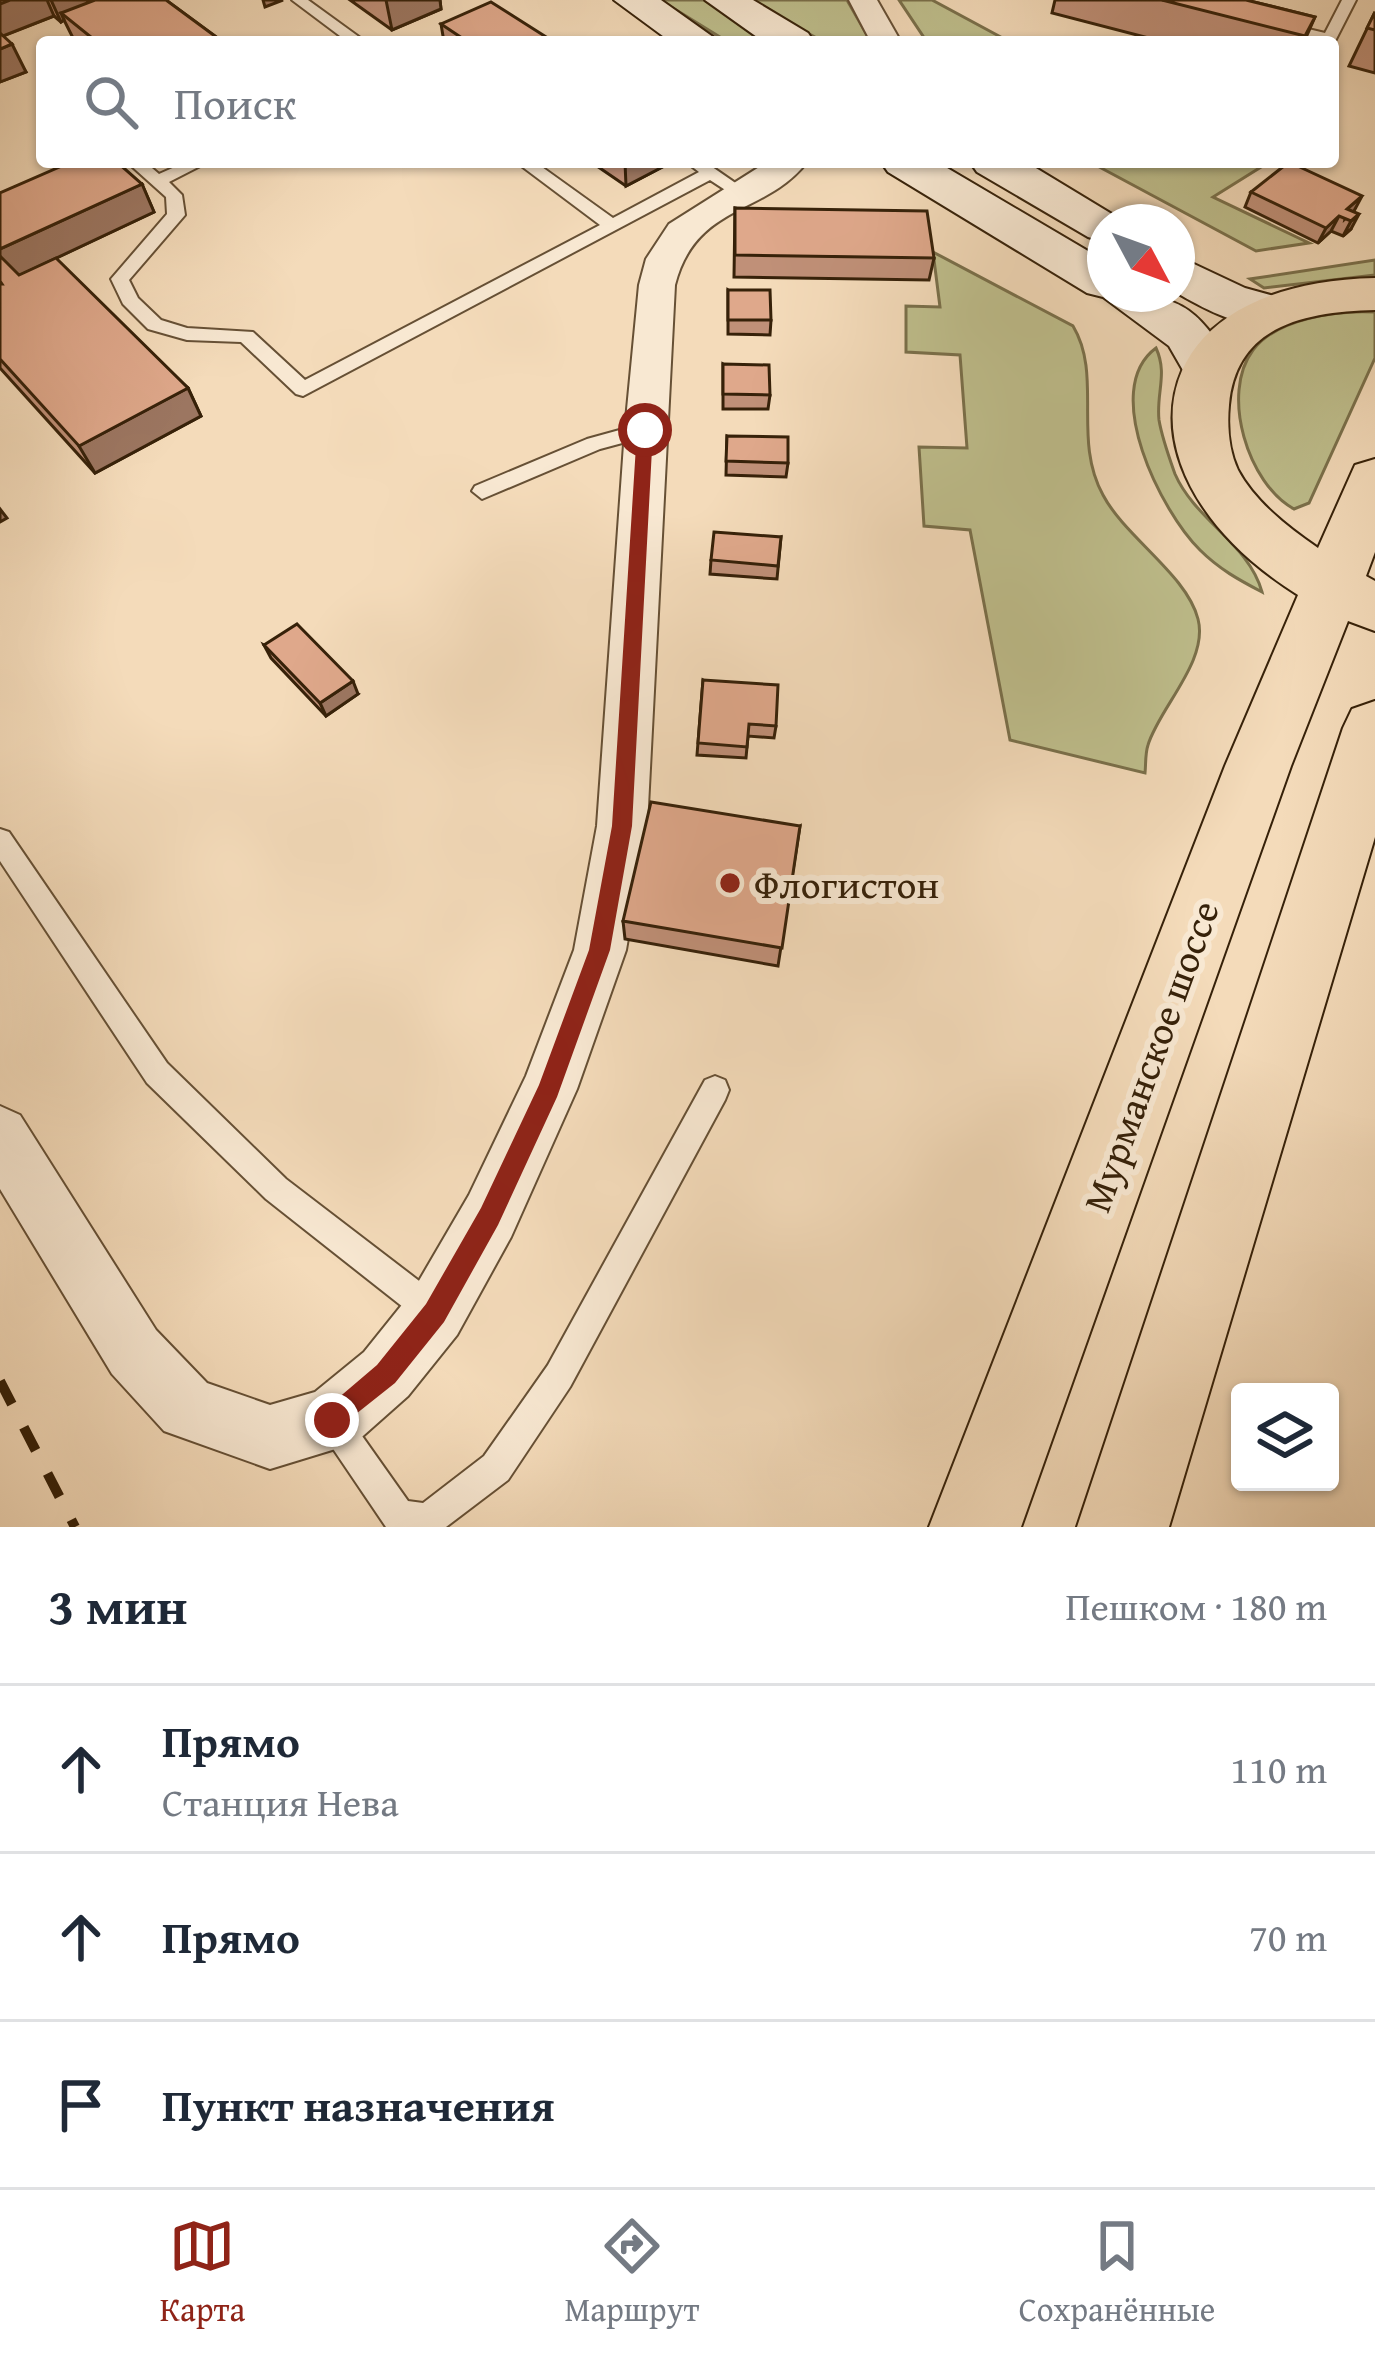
<!DOCTYPE html>
<html lang="ru">
<head>
<meta charset="utf-8">
<style>
  :root { --surface:#fff; --page:#f6f6f7; --text:#1f2937; --muted:#747a83; --line:#e0e1e3; --accent:#8f2418 }
  body { margin:0; font-family:"Gentium Book Plus",serif; background:var(--page); color:var(--text) }
  .controls { position:absolute; right:36px; bottom:36px; display:grid; overflow:hidden; border-radius:12px; box-shadow:0 3px 9px #0004 }
  .controls button { width:108px; height:108px; display:grid; place-items:center; padding:0; border:0; border-bottom:3px solid var(--line); background:var(--surface); color:var(--text); font:60px sans-serif }
  .compass { position:absolute; left:1087px; top:204px; width:108px; height:108px; border-radius:50%; background:var(--surface); box-shadow:0 3px 9px #0004; rotate:131deg }
  .stop { position:absolute; width:36px; height:36px; margin:-27px; border:9px solid #8f2418; border-radius:50%; background:#fff }
  .stop.end { background:#8f2418; border-color:#fff; box-shadow:0 3px 12px #0008 }
  .list { margin:0; padding:0; list-style:none }
  h2 { display:flex; justify-content:space-between; align-items:center; height:156px; margin:0; padding:0 48px; font-size:51px }
  h2 small { font-size:39px; font-weight:400; color:var(--muted) }
  .list li { display:grid; grid-template-columns:78px 1fr auto; gap:36px; align-items:center; box-sizing:border-box; height:168px; padding:0 48px; border-top:3px solid var(--line) }
  .list b { display:block; font-size:45px; white-space:nowrap }
  .list p { margin:0; font-size:39px; white-space:nowrap; color:var(--muted) }
  .list em { font-size:39px; font-style:normal; color:var(--muted) }
  .icon { flex:none; width:66px; height:66px; fill:none; stroke:currentColor; stroke-width:2; stroke-linecap:round; stroke-linejoin:round }
  .map { position:relative; flex:none; width:1375px; height:1527px; overflow:hidden }
  .search { position:absolute; background:var(--surface); box-shadow:0 3px 9px #0004; left:36px; right:36px; top:36px; height:132px; display:flex; align-items:center; gap:30px; box-sizing:border-box; padding:0 42px; border-radius:12px; color:var(--muted); font-size:45px }
  .sheet { height:660px; background:var(--surface) }
  nav { display:flex; justify-content:space-around; align-items:center; box-sizing:border-box; height:168px; border-top:3px solid var(--line); background:var(--surface); font-size:33px; color:var(--muted) }
  nav a { display:grid; justify-items:center; gap:6px }
  nav .on { color:var(--accent) }
  .map>svg:first-child { display:block }
  .green { fill:#bfbf8d; stroke:#7a704b; stroke-width:3 }
  .lines { fill:none; stroke-linecap:round; stroke-linejoin:round }
  .lane-casing { stroke:#665035; stroke-width:4 }
  .street-casing { stroke:#665035; stroke-width:4 }
  .secondary-casing { stroke:#362109; stroke-width:4 }
  .primary-casing { stroke:#362109; stroke-width:4 }
  .lane { fill:#f8e8d2; fill-rule:evenodd }
  .street { fill:#f8e8d2; fill-rule:evenodd }
  .secondary { fill:#f8e8d2; fill-rule:evenodd }
  .primary { fill:#f4dbba; fill-rule:evenodd }
  .rail { stroke:#362109; stroke-width:10; stroke-dasharray:26 26; stroke-linecap:butt }
  .wall { fill:#c09078; stroke:#362109; stroke-width:3 }
  .shaded-wall { fill:#9c7661; stroke:#362109; stroke-width:3 }
  .building { fill:#dfa88b; stroke:#362109; stroke-width:3 }
  .route { fill:#8f2418 }
  .poi-dot { fill:#8f2418; stroke:#f8e8d2; stroke-width:4.5 }
  .labels { text-anchor:middle; dominant-baseline:central; stroke-width:12; stroke-linejoin:round; paint-order:stroke }
  .poi-label { font-size:39px; fill:#362109; stroke:#f8e8d2; text-anchor:start }
  .street-label { font-size:39px; fill:#362109; stroke:#f8e8d2 }
</style>
</head>
<body>
<div class="map">
<svg width="1375" height="1527" viewBox="0 0 1375 1527">
  <rect width="100%" height="100%" fill="#f4dbba"/>
  <filter id="stains"><feTurbulence type="fractalNoise" baseFrequency=".00167" numOctaves="4"/><feColorMatrix values="0 0 0 0 .2 0 0 0 0 .09 0 0 0 0 .02 0 0 0 .5 -.17"/></filter>
  <radialGradient id="worn" r=".72"><stop offset=".6" stop-color="#630" stop-opacity="0"/><stop offset="1" stop-color="#630" stop-opacity=".3"/></radialGradient>
  <path class="green" d="M660,0H704L774,42H728Z
    M747,0H847L871,42H824Z
    M899,0H932L1010,42H927Z
    M1090,162H1252L1261,167L1213,197L1309,243L1256,251Z
    M933,252L1073,326C1103,376 1072,439 1103,495C1125,537 1187,575 1198,619C1209,661 1159,708 1148,745C1145,754 1146,764 1145,773L1010,740L970,530L924,526L919,447L967,448L960,355L906,352V306L940,307Z
    M1375,260V275L1264,288L1250,279Z
    M1375,312V358L1309,503L1294,509C1248,484 1220,394 1253,350C1277,318 1338,310 1375,312Z
    M1156,348C1168,374 1156,393 1159,420C1162,438 1169,457 1175,474C1195,520 1249,544 1262,592C1239,580 1219,569 1200,550C1162,513 1099,390 1156,348Z"/>
  <g class="lines">
    <defs>
      <path id="lane" d="M292,0H308L366,42H348Z
        M1342,0H1356L1333,45L1272,26L1279,22L1325,33Z
        M127,162H145L159,174L186,162H208L169,182L182,195L185,215L129,280L138,298L161,320L187,328L253,332L305,380L600,225L516,162H535L613,218L699,172L686,162H705L747,191L733,195L710,180L303,396L296,394L241,342L187,340L148,329L123,304L111,279L167,214L166,197Z
        M645,423L652,425V435L600,449L489,496L482,499L472,491L475,486L587,439Z
        M0,829L9,832L167,1063L286,1179L444,1300L448,1311L444,1322L433,1326L422,1322L266,1199L147,1083L0,861Z
        M715,1076L725,1080L729,1090L725,1100L570,1387L508,1480L446,1527H386L321,1431L316,1420L321,1409L332,1404L343,1409L408,1501L423,1503L484,1456L548,1365L705,1080Z"/>
      <path id="street" d="M849,0H877L901,42H871Z
        M767,162H807C765,216 696,203 675,285L647,826L626,950L577,1089L511,1237L457,1335L408,1396L355,1443L270,1469L164,1431L112,1374L0,1189V1106L20,1115L156,1330L207,1383L270,1405L315,1392L364,1352L413,1291L469,1195L526,1076L574,950L597,826L625,430L639,285L646,259L669,224Z"/>
      <path id="secondary" d="M614,0H661L720,42H671Z
        M705,0H753L808,33L814,42H764Z
        M881,162H937L1105,261V294C1178,294 1195,303 1233,366L1226,379L1207,384L1188,379L1169,346L1103,297L1087,293L888,172Z
        M970,162H1026L1125,222H1105V242L1088,237L977,172Z
        M1177,256L1245,288L1285,299L1292,311L1285,323C1249,333 1208,311 1177,293Z"/>
      <path id="primary" d="M1375,278V310C1307,312 1236,324 1229,405C1227,426 1229,451 1238,470C1255,502 1289,528 1318,548L1355,465L1375,459V552L1366,576L1375,581V631L1348,621L1291,766L1021,1527H929L1225,766L1298,595C1108,476 1134,283 1375,278Z
        M1375,701V837L1169,1527H1077L1343,728L1352,709Z"/>
    </defs>
    <use href="#lane" class="lane-casing"/>
    <use href="#street" class="street-casing"/>
    <use href="#secondary" class="secondary-casing"/>
    <use href="#primary" class="primary-casing"/>
    <use href="#lane" class="lane"/>
    <use href="#street" class="street"/>
    <use href="#secondary" class="secondary"/>
    <use href="#primary" class="primary"/>
    <path class="rail" d="M0,1381L75,1527"/>
  </g>
  <path class="wall" d="M0,0H166L223,42H75L64,20L61,22L54,16L3,36L26,72L0,82Z
    M350,0H440L441,9L392,30Z
    M1055,0H1246L1315,17L1304,42H1164L1052,13Z
    M1375,12V73L1349,66Z
    M441,24L554,42H444Z
    M591,162H672L626,186Z
    M142,184L154,212L39,266L188,388L201,416L95,473L0,368V193Z
    M1251,192L1353,212L1351,229L1343,236L1331,231L1318,243L1245,207Z
    M735,208L934,258L929,280L734,277Z
    M728,290L771,320L770,335L728,334Z
    M723,364L770,395L768,409H723Z
    M727,436L788,463L786,477L726,475Z
    M781,537L777,579L710,574L711,560Z
    M264,645L358,694L326,716L271,658Z
    M703,680L776,726L774,738L748,736L746,758L697,755Z
    M800,826L778,966L625,939L623,921Z"/>
  <path class="shaded-wall" d="M10,0H47L54,16L0,37V4Z
    M51,0H87L92,10L61,13L64,20L61,22Z
    M263,0H283L265,7Z
    M386,0H440L441,9L392,30Z
    M12,44L26,72L0,82V49Z
    M625,162H672L626,186Z
    M142,184L154,212L12,279L0,259V249Z
    M1362,196L1354,211L1345,219L1347,209Z
    M1359,214L1351,229L1343,236L1351,221Z
    M1339,216L1331,231L1318,243L1326,228Z
    M188,388L201,416L95,473L79,446Z
    M0,509L7,518L0,522Z
    M353,681L358,694L326,716L320,703Z"/>
  <path class="building" d="M95,0H166L223,42H97L61,13Z
    M1162,0H1246L1315,17L1305,36Z
    M491,2L554,42H468L441,24Z
    M1375,12V30L1367,28Z
    M0,33L12,44L0,49Z
    M71,162H117L142,184L0,249V193Z
    M1289,162L1362,196L1347,209L1359,214L1351,221L1339,216L1326,228L1251,192Z
    M735,208L927,211L934,258L735,255Z
    M0,256L19,275L56,258L188,388L79,446L0,359V284H2L0,281Z
    M728,290H770L771,320H728Z
    M723,364L769,365L770,395L723,394Z
    M727,436L788,437V463L726,461Z
    M714,532L781,537L778,566L711,560Z
    M297,624L353,681L320,703L264,645Z
    M703,680L778,685L776,726L749,724L747,747L698,743Z
    M651,802L800,826L782,948L623,921Z"/>
  <path class="route" d="M645,424L653,430L632,826L610,950L557,1097L498,1225L444,1322L395,1383L332,1433L323,1429L319,1420L323,1411L377,1365L426,1304L481,1208L539,1085L589,950L612,826L637,430Z"/>
  <circle class="poi-dot" cx="730" cy="883" r="12"/>
  <g class="labels">
    <g class="poi-label">
      <text x="754" y="883">Флогистон</text>
    </g>
    <g class="street-label">
      <text transform="translate(1150 1056) rotate(-70)">Мурманское шоссе</text>
    </g>
  </g>
  <rect width="100%" height="100%" filter="url(#stains)"/>
  <rect width="100%" height="100%" fill="url(#worn)"/>
</svg>
<div class="controls">
<button><svg class="icon" aria-label="layers" viewBox="0 0 24 24"><path d="M12 4l9 5-9 5-9-5zM3 14l9 5 9-5"/></svg></button>
</div>
<svg class="compass" viewBox="-18 -18 36 36"><path d="M0-13l5 13h-10z" fill="#e53935"/><path d="M0 13l5-13h-10z" fill="#747a83"/></svg>
<div class="stop" style="left:645px;top:430px"></div>
<div class="stop end" style="left:332px;top:1420px"></div>
<div class="search"><svg class="icon" aria-label="search" viewBox="0 0 24 24"><circle cx="10" cy="10" r="6"/><path d="M15 15l6 6"/></svg>Поиск</div>
</div>
<section class="sheet">
<h2>3 мин<small>Пешком · 180 m</small></h2>
<ul class="list">
<li><svg class="icon" aria-label="ahead" viewBox="0 0 24 24"><path d="M12 20V5M6 11l6-6 6 6"/></svg><div><b>Прямо</b><p>Станция Нева</p></div><em>110 m</em></li>
<li><svg class="icon" aria-label="ahead" viewBox="0 0 24 24"><path d="M12 20V5M6 11l6-6 6 6"/></svg><div><b>Прямо</b></div><em>70 m</em></li>
<li><svg class="icon" aria-label="arrive" viewBox="0 0 24 24"><path d="M6 21V4h12l-3 4 3 4H6"/></svg><div><b>Пункт назначения</b></div></li>
</ul>
</section>
<nav>
<a class="on"><svg class="icon" aria-label="map" viewBox="0 0 24 24"><path d="M3 6l6-2 6 2 6-2v14l-6 2-6-2-6 2zM9 4v14M15 6v14"/></svg>Карта</a>
<a><svg class="icon" aria-label="directions" viewBox="0 0 24 24"><path d="M12 3l9 9-9 9-9-9zM9 14v-3h6M13 9l2 2-2 2"/></svg>Маршрут</a>
<a><svg class="icon" aria-label="saved" viewBox="0 0 24 24"><path d="M7 4h10v16l-5-4-5 4z"/></svg>Сохранённые</a>
</nav>
</body>
</html>
